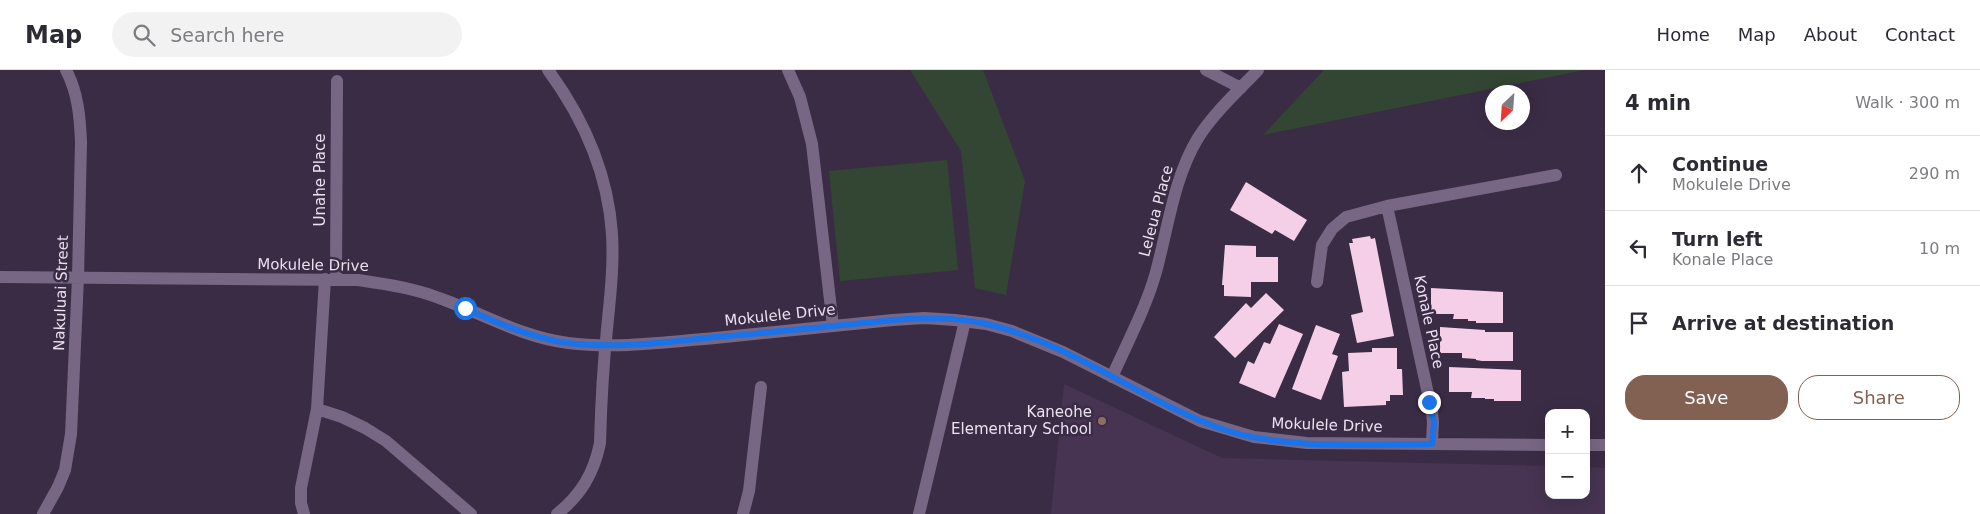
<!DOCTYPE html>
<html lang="en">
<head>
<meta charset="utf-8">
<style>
  :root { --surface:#fff; --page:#f2f2f3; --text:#2b2b33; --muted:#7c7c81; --line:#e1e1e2; --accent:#836152 }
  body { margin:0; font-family:"DejaVu Sans",sans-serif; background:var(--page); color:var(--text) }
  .controls { position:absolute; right:15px; bottom:15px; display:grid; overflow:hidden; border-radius:10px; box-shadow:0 5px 20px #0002 }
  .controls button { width:45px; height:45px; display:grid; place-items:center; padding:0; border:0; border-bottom:1px solid var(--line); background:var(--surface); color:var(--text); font:25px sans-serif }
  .compass { position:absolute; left:1485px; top:15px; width:45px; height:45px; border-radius:50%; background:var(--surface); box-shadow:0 5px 20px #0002; rotate:205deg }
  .stop { position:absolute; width:15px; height:15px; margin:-11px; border:4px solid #1a73e8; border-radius:50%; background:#fff }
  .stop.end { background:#1a73e8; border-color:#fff; box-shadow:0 1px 5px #0008 }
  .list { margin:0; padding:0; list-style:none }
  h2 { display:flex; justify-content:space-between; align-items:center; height:65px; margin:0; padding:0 20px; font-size:21px }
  h2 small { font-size:16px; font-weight:400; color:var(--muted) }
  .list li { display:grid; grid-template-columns:32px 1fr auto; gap:15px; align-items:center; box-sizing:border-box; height:75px; padding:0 20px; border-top:1px solid var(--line) }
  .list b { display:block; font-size:19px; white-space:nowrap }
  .list p { margin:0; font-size:16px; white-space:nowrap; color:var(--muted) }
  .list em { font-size:16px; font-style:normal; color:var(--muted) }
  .actions { display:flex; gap:10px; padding:15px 20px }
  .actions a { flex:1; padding:11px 0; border:1px solid var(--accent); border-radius:20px; text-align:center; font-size:18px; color:var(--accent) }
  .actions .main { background:var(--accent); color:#fff }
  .icon { flex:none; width:28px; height:28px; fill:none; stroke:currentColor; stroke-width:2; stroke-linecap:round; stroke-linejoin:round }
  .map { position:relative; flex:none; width:1605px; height:444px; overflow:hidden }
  header { display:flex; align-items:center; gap:30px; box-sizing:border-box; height:70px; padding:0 25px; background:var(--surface); border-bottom:1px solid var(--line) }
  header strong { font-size:24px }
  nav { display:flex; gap:28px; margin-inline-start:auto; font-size:18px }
  .search { width:350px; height:45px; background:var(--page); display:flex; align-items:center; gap:12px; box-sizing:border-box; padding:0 18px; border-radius:28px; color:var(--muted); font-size:19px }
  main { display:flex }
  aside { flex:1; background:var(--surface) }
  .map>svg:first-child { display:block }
  .built { fill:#463452 }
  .green { fill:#334633 }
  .building { fill:#f5cfe7 }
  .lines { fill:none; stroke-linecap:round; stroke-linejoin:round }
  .minor { stroke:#786784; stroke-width:12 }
  .route { stroke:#1a73e8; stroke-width:6 }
  .education-dot { fill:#8d6e63; stroke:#3b2c45; stroke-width:2 }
  .labels { text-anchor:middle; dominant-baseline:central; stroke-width:5; stroke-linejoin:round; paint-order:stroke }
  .street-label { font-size:15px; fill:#e9e0f0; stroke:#3b2c45 }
  .poi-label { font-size:15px; fill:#e9e0f0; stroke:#3b2c45; text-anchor:end }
</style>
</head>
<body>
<header>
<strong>Map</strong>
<div class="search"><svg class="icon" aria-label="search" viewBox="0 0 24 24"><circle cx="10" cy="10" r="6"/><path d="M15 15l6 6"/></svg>Search here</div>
<nav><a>Home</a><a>Map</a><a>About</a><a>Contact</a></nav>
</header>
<main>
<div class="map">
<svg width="1605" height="444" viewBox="0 0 1605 444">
  <rect width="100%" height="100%" fill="#3b2c45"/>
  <path class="built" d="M1064,314L1222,388L1549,396V425H1586V397L1605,398V444H1051Z"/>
  <path class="green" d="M910,0H983L1025,111L1006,225L975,218L961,81Z
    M1324,0H1584L1263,65Z
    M947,90L958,200L840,211L829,101Z"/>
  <path class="building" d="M1246,112L1307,150L1294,171L1275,160L1272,164L1230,140Z
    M1370,166L1371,169L1375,168L1394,266L1357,273L1351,245L1363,242L1349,173H1353L1352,169Z
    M1225,175L1256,176V187H1278V212H1251V227L1224,226V215H1222Z
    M1431,218L1503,222V253H1476V251H1468V249H1453L1454,244H1431Z
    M1266,223L1284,240L1235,288L1214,267L1246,233L1251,238Z
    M1279,254L1303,264L1275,328L1239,313L1248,291L1254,294L1264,272L1270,274Z
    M1316,255L1340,264L1332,284L1338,286L1321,330L1292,319Z
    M1440,257L1485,260V262H1513V291H1482L1476,290V289L1462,288V283H1440Z
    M1372,278H1397V299H1402L1403,325H1390V331H1386V335L1344,337L1342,302L1349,301L1348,283L1372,282Z
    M1449,297L1521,300V331H1494V329H1485V328H1471L1472,322H1449Z"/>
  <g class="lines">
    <path class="minor" d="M548,0C584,49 608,104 612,164C614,196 610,228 607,259C603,297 601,335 600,373C594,403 581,425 557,444
      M788,0L800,27L812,74L833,256
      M1206,0L1241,18
      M1387,136L1432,342L1433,352L1432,374
      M0,207L358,210C385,214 413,218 439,228C482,243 521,267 568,273C617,279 667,272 715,268C775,262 834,256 893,250L924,248L955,250L986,254L1012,261L1063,282L1200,351L1254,367L1307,373L1549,375
      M336,210L337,11
      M1317,212L1322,175L1332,159L1346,147L1387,136L1556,105
      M1112,307C1127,273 1146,238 1156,202C1168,158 1174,107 1198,68C1214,43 1237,22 1258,0
      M317,339L342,347L365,358L386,371L471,444
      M1586,375H1605
      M43,444L58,417L65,400L71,364L78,208L81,72C80,47 78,23 66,0
      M304,444L301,433V418L317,339L325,209
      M743,444L749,421L761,317
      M919,444L965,251"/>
  </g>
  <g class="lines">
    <path class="route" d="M465,238C498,254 532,268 568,273C617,279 667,272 716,267C775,262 834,256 893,250C924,248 956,247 987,254C1073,274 1143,332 1225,360C1286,380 1368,374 1432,374L1434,352L1429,332"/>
  </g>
  <circle class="education-dot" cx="1102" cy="351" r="5"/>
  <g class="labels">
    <g class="street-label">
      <text transform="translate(320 110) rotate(-90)">Unahe Place</text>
      <text transform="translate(1156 141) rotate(-75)">Leleua Place</text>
      <text transform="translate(313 195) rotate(1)">Mokulele Drive</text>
      <text transform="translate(61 223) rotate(-88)">Nakuluai Street</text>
      <text transform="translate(780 245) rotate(-6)">Mokulele Drive</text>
      <text transform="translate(1429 252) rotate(78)">Konale Place</text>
      <text transform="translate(1327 355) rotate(2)">Mokulele Drive</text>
    </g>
    <g class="poi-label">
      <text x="1092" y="342">Kaneohe<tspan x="1092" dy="17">Elementary School</tspan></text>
    </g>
  </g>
</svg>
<div class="controls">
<button>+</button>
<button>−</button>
</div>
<svg class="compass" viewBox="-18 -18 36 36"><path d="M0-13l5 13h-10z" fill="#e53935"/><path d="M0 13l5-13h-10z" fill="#7c7c81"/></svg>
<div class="stop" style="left:465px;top:238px"></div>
<div class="stop end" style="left:1429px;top:332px"></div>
</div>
<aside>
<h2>4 min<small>Walk · 300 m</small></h2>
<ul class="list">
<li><svg class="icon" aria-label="ahead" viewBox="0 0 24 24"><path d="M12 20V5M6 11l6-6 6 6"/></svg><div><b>Continue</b><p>Mokulele Drive</p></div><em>290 m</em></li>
<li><svg class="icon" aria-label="left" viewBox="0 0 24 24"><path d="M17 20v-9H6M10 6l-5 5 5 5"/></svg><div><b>Turn left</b><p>Konale Place</p></div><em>10 m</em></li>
<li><svg class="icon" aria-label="arrive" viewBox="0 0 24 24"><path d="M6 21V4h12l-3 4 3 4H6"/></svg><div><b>Arrive at destination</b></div></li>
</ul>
<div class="actions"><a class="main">Save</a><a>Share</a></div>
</aside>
</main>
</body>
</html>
